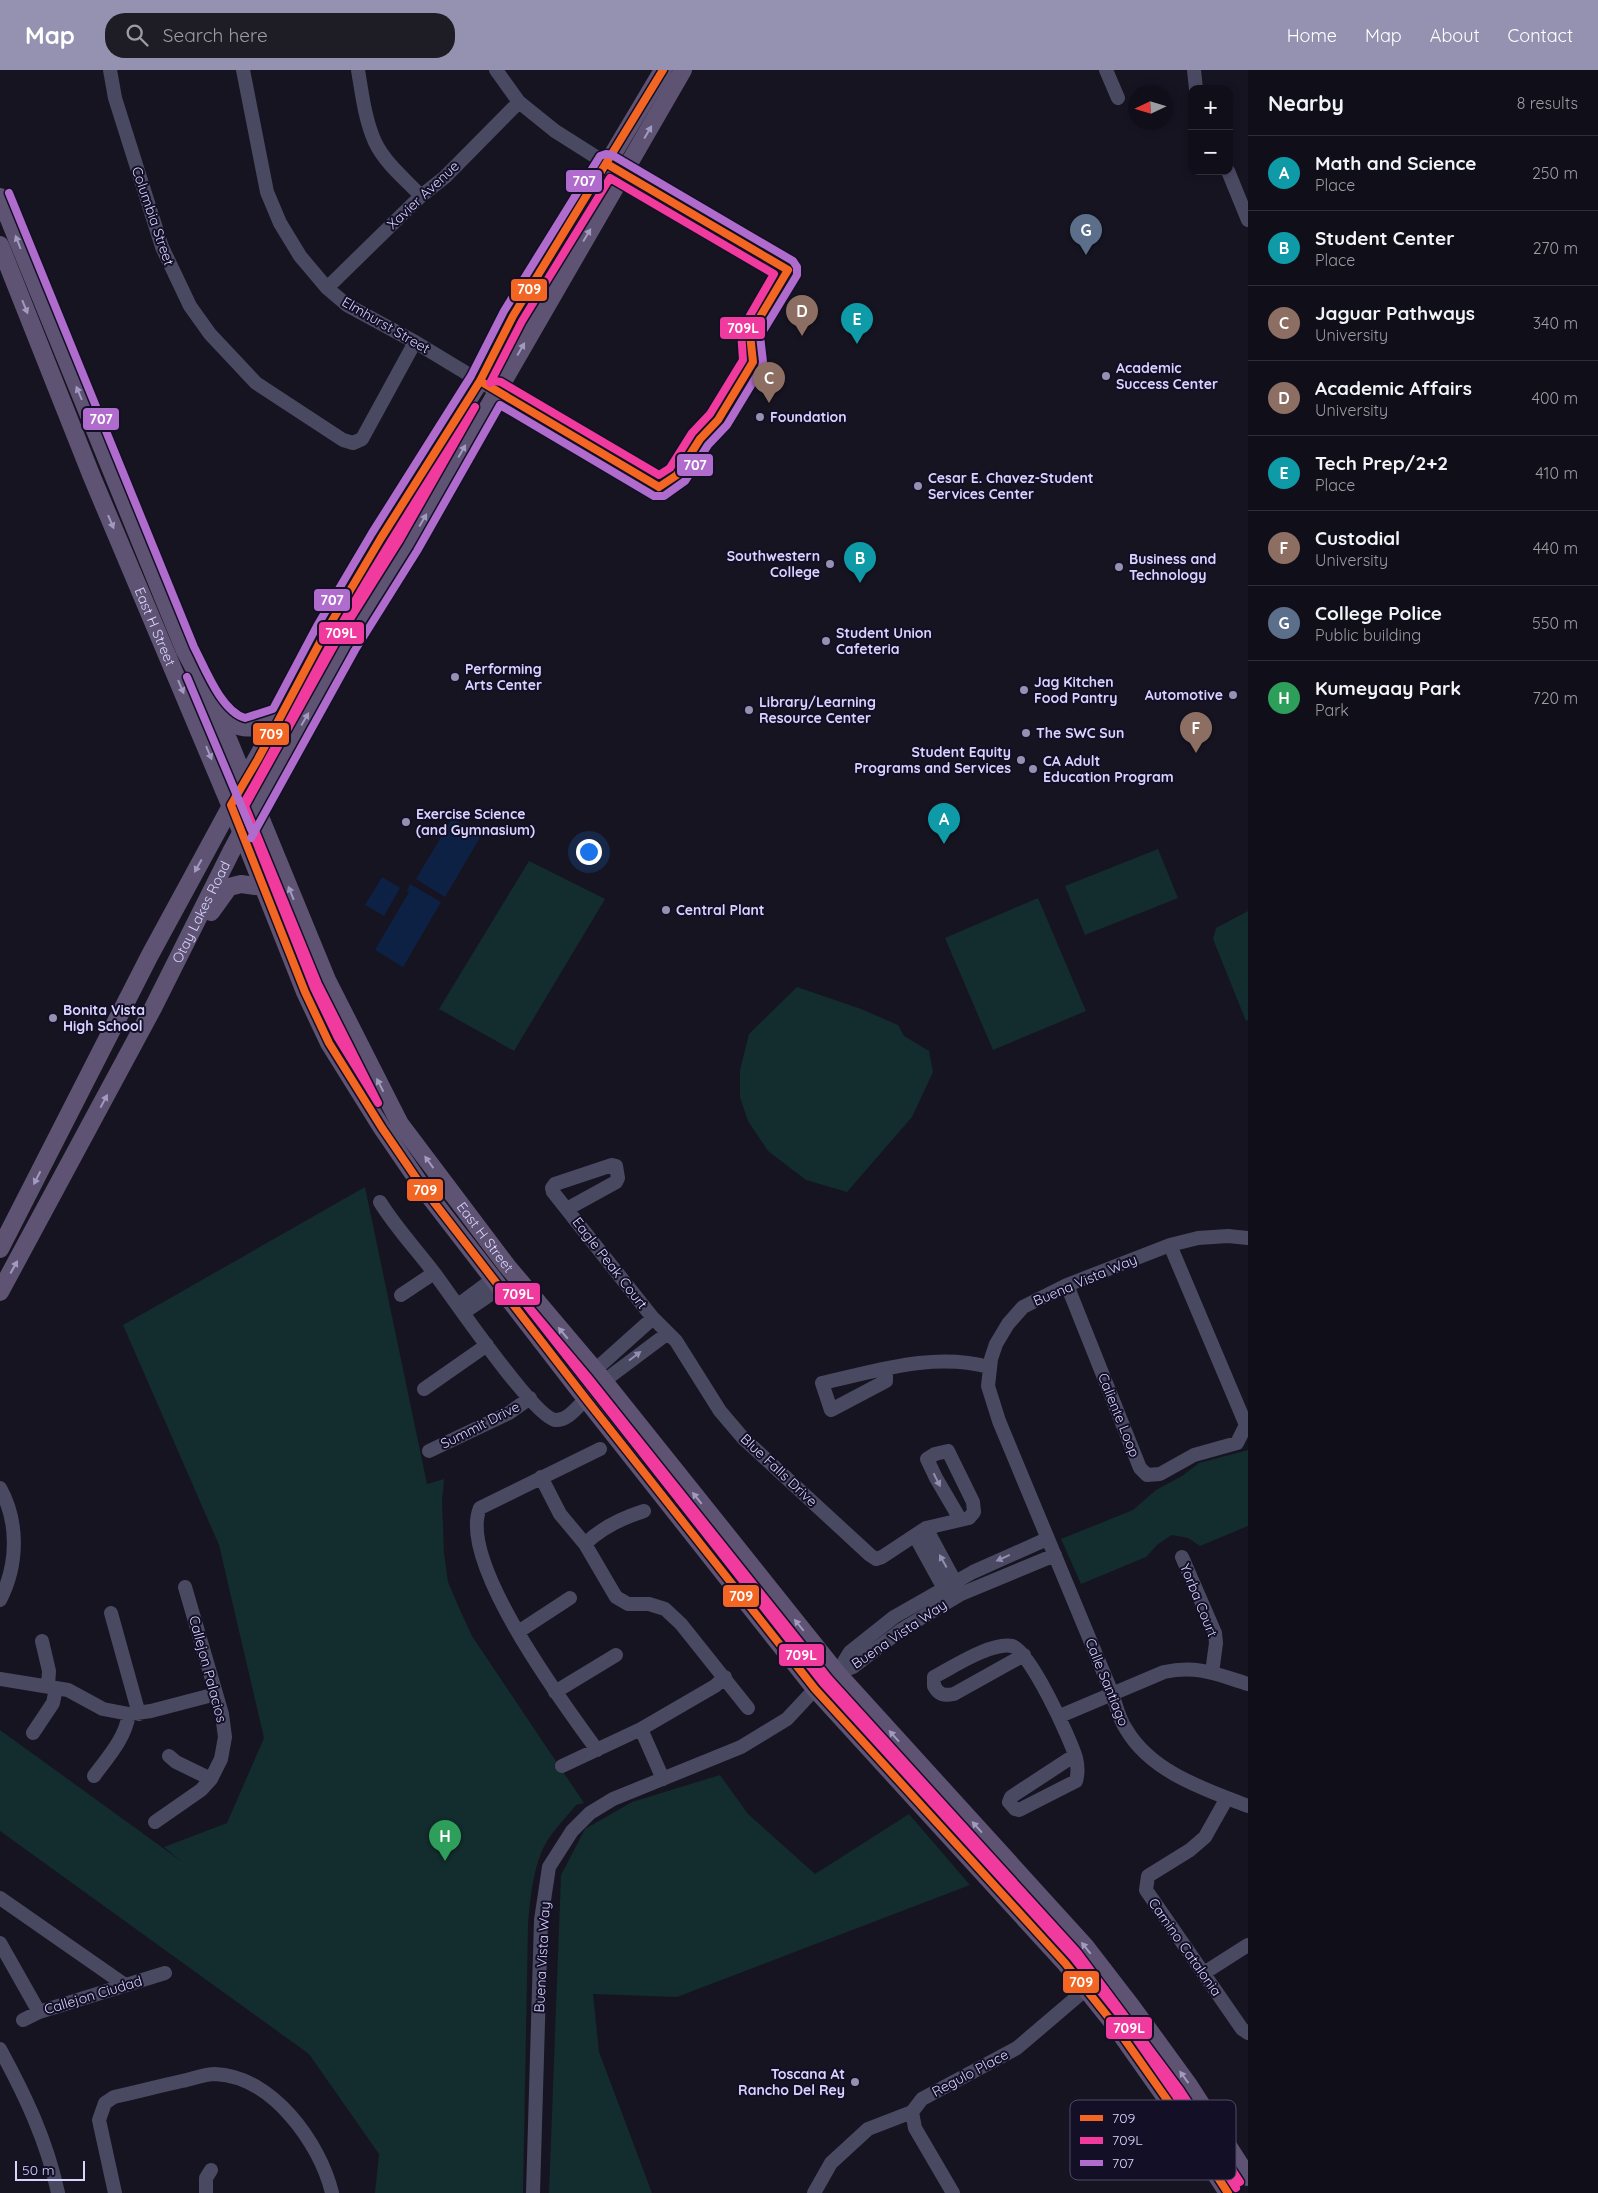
<!DOCTYPE html>
<html lang="en">
<head>
<meta charset="utf-8">
<style>
  :root { --surface:#100f19; --page:#1e1d26; --text:#f1f3f6; --muted:#9c9ca2; --line:#302f38; --accent:#9591b1 }
  body { margin:0; font-family:Quicksand,sans-serif; background:var(--page); color:var(--text) }
  .controls { position:absolute; right:15px; top:15px; display:grid; overflow:hidden; border-radius:10px; box-shadow:0 2px 8px #0003 }
  .controls button { width:45px; height:45px; display:grid; place-items:center; padding:0; border:0; border-bottom:1px solid var(--line); background:var(--surface); color:var(--text); font:25px sans-serif }
  .compass { position:absolute; left:1128px; top:15px; width:45px; height:45px; border-radius:50%; background:var(--surface); box-shadow:0 2px 8px #0003; rotate:266deg }
  .scale { position:absolute; left:15px; bottom:12px; width:70px; box-sizing:border-box; padding-left:5px; border:2px solid #d9d4ff; border-top:0; font-size:14px; line-height:18px; white-space:nowrap; color:#d9d4ff; -webkit-text-stroke:4px #130f26; paint-order:stroke }
  .you { position:absolute; left:588px; top:781px; width:18px; height:18px; margin:-12px; border:4px solid #fff; border-radius:50%; background:#1a73e8; box-shadow:0 0 0 8px #1a73e833 }
  .badge { display:grid; place-items:center; width:32px; height:32px; border-radius:50%; background:var(--accent); color:#fff; font-size:16px; font-weight:700 }
  .pin { position:absolute; translate:-50% -41px; filter:drop-shadow(0 1px 2px #0008) }
  .pin::after { content:''; position:absolute; top:26px; width:18px; height:15px; background:inherit; clip-path:polygon(0 0,100% 0,50% 100%) }
  .list { margin:0; padding:0; list-style:none }
  h2 { display:flex; justify-content:space-between; align-items:center; height:65px; margin:0; padding:0 20px; font-size:21px }
  h2 small { font-size:16px; font-weight:400; color:var(--muted) }
  .list li { display:grid; grid-template-columns:32px 1fr auto; gap:15px; align-items:center; box-sizing:border-box; height:75px; padding:0 20px; border-top:1px solid var(--line) }
  .list b { display:block; font-size:19px; white-space:nowrap }
  .list p { margin:0; font-size:16px; white-space:nowrap; color:var(--muted) }
  .list em { font-size:16px; font-style:normal; color:var(--muted) }
  .icon { flex:none; width:28px; height:28px; fill:none; stroke:currentColor; stroke-width:2; stroke-linecap:round; stroke-linejoin:round }
  .map { position:relative; flex:none; width:1248px; height:2123px; overflow:hidden }
  header { display:flex; align-items:center; gap:30px; box-sizing:border-box; height:70px; padding:0 25px; background:var(--accent); color:#fff }
  header strong { font-size:24px }
  nav { display:flex; gap:28px; margin-inline-start:auto; font-size:18px }
  .search { width:350px; height:45px; background:var(--page); display:flex; align-items:center; gap:12px; box-sizing:border-box; padding:0 18px; border-radius:20px; color:var(--muted); font-size:19px }
  main { display:flex }
  aside { flex:1; background:var(--surface) }
  .map>svg:first-child { display:block }
  .green { fill:#132c2d }
  .water { fill:#0d2144 }
  .lines { fill:none; stroke-linecap:round; stroke-linejoin:round }
  .minor { stroke:#4a4962; stroke-width:14 }
  .major { stroke:#5e5373; stroke-width:18 }
  .bus-1-casing { stroke:#130f26; stroke-width:11 }
  .bus-2-casing { stroke:#130f26; stroke-width:11 }
  .bus-3-casing { stroke:#130f26; stroke-width:11 }
  .bus-1 { stroke:#f26522; stroke-width:8 }
  .bus-2 { stroke:#f13a9d; stroke-width:8 }
  .bus-3 { stroke:#b06ccc; stroke-width:8 }
  .oneway { fill:#a29ac0 }
  .oneway2 { fill:#928eb0 }
  .poi-dot { fill:#9591b1; stroke:#130f26; stroke-width:2 }
  .labels { text-anchor:middle; dominant-baseline:central; stroke-width:4; stroke-linejoin:round; paint-order:stroke }
  .street-label { font-size:14px; fill:#d9d4ff; stroke:#130f26 }
  .poi-label { font-size:14px; font-weight:bold; fill:#d9d4ff; stroke:#130f26; text-anchor:start }
  .key { fill:#130f26; stroke:#4e4a67; stroke-width:1 }
  .key-label { font-size:14px; fill:#d9d4ff }
  .line-badge { stroke:#130f26; stroke-width:2 }
  .badge-label { font-size:14px; text-anchor:middle; font-weight:bold; fill:#fff }
</style>
</head>
<body>
<header>
<strong>Map</strong>
<div class="search"><svg class="icon" aria-label="search" viewBox="0 0 24 24"><circle cx="10" cy="10" r="6"/><path d="M15 15l6 6"/></svg>Search here</div>
<nav><a>Home</a><a>Map</a><a>About</a><a>Contact</a></nav>
</header>
<main>
<div class="map">
<svg width="1248" height="2123" viewBox="0 0 1248 2123">
  <rect width="100%" height="100%" fill="#161421"/>
  <path class="green" d="M1158,779L1178,828L1085,865L1065,816Z
    M529,791L605,829L514,981L439,939Z
    M1038,828L1086,941L993,980L945,868Z
    M1248,841V950L1246,951L1213,869L1216,858Z
    M797,917L861,939L898,955L904,966L929,981L933,1002L912,1047L847,1122L806,1110L768,1081L748,1051L740,1027V1000L749,964Z
    M365,1117L427,1414L444,1409L442,1431L444,1483L448,1512L460,1540L472,1566L584,1733L576,1735C564,1750 546,1767 540,1786C532,1808 530,1831 528,1855L523,2123H375L379,2084L309,1984L0,1761V1660L181,1791L164,1777L227,1753L264,1668L219,1475L123,1255Z
    M1248,1380V1456L1200,1476L1188,1468L1172,1465L1158,1474L1146,1487L1081,1514L1061,1469L1133,1440L1156,1420L1182,1406L1199,1393Z
    M720,1705L748,1744L815,1804L909,1744L970,1815L677,1927L593,1924L599,1982L652,2123H549L561,1805L585,1759L632,1732Z"/>
  <path class="water" d="M452,749L482,764L445,827L416,809Z
    M382,807L400,818L384,846L365,835Z
    M410,814L441,832L403,897L375,880L409,822L407,821Z"/>
  <g class="lines">
    <path class="minor" d="M110,0L115,28L162,177L190,236L210,264L256,313L343,370L353,373L362,369L415,272
      M243,0L267,122L280,153L300,186L327,218L347,235L415,272L496,321
      M358,0C362,24 365,50 375,72C385,93 405,109 421,126
      M496,0L519,32L555,61L615,99
      M1106,0L1118,28
      M1194,0L1196,19
      M1228,101L1248,150
      M327,218L421,126L445,107L519,32
      M380,1132C396,1158 417,1180 435,1204C452,1227 534,1347 555,1350C568,1351 577,1337 586,1329
      M567,1139L616,1112L618,1108L616,1096L612,1095L555,1114L552,1118L553,1122L653,1248L676,1271L720,1341L743,1368L870,1485L876,1489L882,1487L926,1458L969,1448L974,1442L973,1432L948,1381L935,1384L927,1389L936,1408L960,1449
      M1248,1168L1228,1166L1198,1168L1170,1175L1067,1215L1023,1237L1008,1254L996,1274L991,1289L988,1316L999,1351L1112,1623C1116,1635 1119,1649 1126,1659C1151,1702 1204,1719 1248,1736
      M1067,1215L1140,1398L1147,1405L1160,1404L1194,1385L1237,1373L1246,1355L1170,1175
      M401,1225L434,1203
      M458,1235L493,1209
      M463,1243L500,1218
      M886,1299V1311L831,1340L822,1313C877,1301 933,1282 989,1297
      M595,1300L653,1248
      M604,1311L668,1263
      M424,1319L487,1275
      M429,1381L509,1343L530,1328
      M541,1407L560,1444L585,1474L616,1527L628,1534H649L665,1539L681,1554L748,1638
      M0,1418C19,1452 18,1495 0,1530
      M926,1458L959,1519
      M915,1466L948,1526
      M585,1474C601,1458 622,1448 644,1441
      M1182,1487L1215,1563L1216,1573L1212,1603
      M111,1543L139,1644
      M518,1562L570,1528
      M42,1571L49,1601L48,1616
      M1024,1585L954,1624C944,1626 939,1625 934,1616V1607C953,1597 991,1572 1012,1576C1029,1579 1071,1670 1076,1688C1078,1696 1078,1704 1076,1711L1019,1740L1015,1739L1009,1732L1011,1727L1075,1685
      M837,1603L850,1582L894,1547L973,1502L1047,1469
      M0,1609L68,1620L103,1639L129,1644L151,1641L216,1624
      M555,1622L616,1585
      M1060,1646L1164,1602C1197,1595 1216,1604 1248,1614
      M641,1659L663,1709
      M33,1663L53,1633L56,1618
      M597,1680C565,1636 457,1491 480,1438L600,1379
      M169,1686L176,1692L211,1709
      M562,1696L641,1659L715,1616L725,1607
      M94,1706C108,1687 125,1669 129,1644
      M1227,1728L1205,1767L1190,1780L1148,1806L1146,1820L1242,1959L1248,1963
      M155,1752L201,1720L211,1709L221,1689L225,1667L222,1644L185,1517
      M0,1828L125,1915
      M0,1873L39,1942
      M1204,1903L1248,1875
      M23,1950L39,1942L165,1903
      M0,1979C25,2025 47,2071 58,2123
      M912,2042L915,2058L953,2123
      M115,2123L99,2050L105,2033L114,2027C137,2022 159,2016 182,2011C192,2009 205,2004 215,2004C272,2006 320,2073 332,2123
      M206,2123V2108L211,2100
      M533,2123L541,1850L549,1797L572,1761L590,1743L613,1729L741,1677L787,1649L815,1619L837,1603L853,1597L901,1560L961,1524L1055,1485
      M814,2123L831,2093L868,2059L912,2042L922,2029L1017,1978L1085,1920"/>
    <g class="major">
      <path id="s1" d="M0,127L185,581L214,635L327,910L400,1054L507,1196L595,1300L837,1603L1085,1876L1132,1937L1188,2014L1248,2107"/>
      <path id="s2" d="M0,175L92,407L242,763L305,922L329,973L382,1058L423,1118L586,1329L815,1619L1065,1893L1113,1953L1168,2031L1228,2123"/>
      <path d="M219,641C239,665 255,659 280,647"/>
      <path d="M211,842L229,817L241,814L263,817"/>
      <path d="M0,1179L150,885L326,561L381,468L480,311L513,246L553,179L607,94L663,0"/>
      <path id="s3" d="M0,1222L153,938L231,782L265,718L346,575L408,476L683,0"/>
    </g>
    <defs>
      <path id="bus-1" d="M663,0L513,246L480,311L381,468L326,561L258,689L231,735L305,922L329,973L382,1058L423,1118L586,1329L815,1619L1065,1893L1113,1953L1168,2031L1228,2123
        M607,94L788,200
        M480,311L659,417
        M659,417L677,405L700,369L718,350L753,292L750,264L788,200"/>
      <path id="bus-2" d="M610,108L774,204L741,261L743,290L710,344L692,363L670,398L659,405L501,312L495,311L490,313L522,251Z
        M475,337L399,471L337,570L245,736L318,914L378,1033L338,968L314,918L242,736C275,680 303,623 335,566C378,488 428,413 475,337Z
        M1236,2118L1176,2026L1121,1947L1073,1887L823,1613L517,1223L587,1306L829,1609L1077,1882L1180,2020L1240,2112"/>
      <path id="bus-3" d="M9,123L194,577C205,598 221,641 245,648L273,639L317,556L372,463L471,306L504,241L600,86L606,84L612,85L793,191L797,197V205L760,266L763,292L762,297L727,355L708,375L685,411L664,426H654L500,335L417,481L355,580L251,768
        M187,607L251,759"/>
    </defs>
    <use href="#bus-1" class="bus-1-casing"/>
    <use href="#bus-2" class="bus-2-casing"/>
    <use href="#bus-3" class="bus-3-casing"/>
    <use href="#bus-1" class="bus-1"/>
    <use href="#bus-2" class="bus-2"/>
    <use href="#bus-3" class="bus-3"/>
  </g>
  <defs><path id="oneway-solid" d="M-6-.8H1V-3.2L6.5 0L1 3.2V.8H-6Z" transform="scale(1.25)"/></defs>
  <g class="oneway">
    <use href="#oneway-solid" transform="translate(648 62) rotate(-60)"/>
    <use href="#oneway-solid" transform="translate(587 165) rotate(-59)"/>
    <use href="#oneway-solid" transform="translate(18 172) rotate(-111)"/>
    <use href="#oneway-solid" transform="translate(25 237) rotate(68)"/>
    <use href="#oneway-solid" transform="translate(521 279) rotate(-60)"/>
    <use href="#oneway-solid" transform="translate(79 323) rotate(-113)"/>
    <use href="#oneway-solid" transform="translate(462 381) rotate(-60)"/>
    <use href="#oneway-solid" transform="translate(423 450) rotate(-60)"/>
    <use href="#oneway-solid" transform="translate(111 452) rotate(67)"/>
    <use href="#oneway-solid" transform="translate(181 617) rotate(67)"/>
    <use href="#oneway-solid" transform="translate(305 649) rotate(-60)"/>
    <use href="#oneway-solid" transform="translate(209 683) rotate(67)"/>
    <use href="#oneway-solid" transform="translate(198 796) rotate(119)"/>
    <use href="#oneway-solid" transform="translate(291 823) rotate(-112)"/>
    <use href="#oneway-solid" transform="translate(380 1015) rotate(-117)"/>
    <use href="#oneway-solid" transform="translate(104 1031) rotate(-62)"/>
    <use href="#oneway-solid" transform="translate(429 1092) rotate(-126)"/>
    <use href="#oneway-solid" transform="translate(37 1108) rotate(117)"/>
    <use href="#oneway-solid" transform="translate(14 1197) rotate(-61)"/>
    <use href="#oneway-solid" transform="translate(563 1263) rotate(-130)"/>
    <use href="#oneway-solid" transform="translate(697 1428) rotate(-129)"/>
    <use href="#oneway-solid" transform="translate(799 1555) rotate(-129)"/>
    <use href="#oneway-solid" transform="translate(894 1666) rotate(-132)"/>
    <use href="#oneway-solid" transform="translate(977 1757) rotate(-132)"/>
    <use href="#oneway-solid" transform="translate(1086 1878) rotate(-129)"/>
    <use href="#oneway-solid" transform="translate(1184 2007) rotate(-126)"/>
  </g>
  <g class="oneway2">
    <use href="#oneway-solid" transform="translate(635 1286) rotate(-37)"/>
    <use href="#oneway-solid" transform="translate(937 1410) rotate(63)"/>
    <use href="#oneway-solid" transform="translate(1003 1488) rotate(156)"/>
    <use href="#oneway-solid" transform="translate(943 1491) rotate(-119)"/>
  </g>
  <g class="poi-dot">
    <circle cx="1106" cy="306" r="5"/>
    <circle cx="760" cy="347" r="5"/>
    <circle cx="918" cy="416" r="5"/>
    <circle cx="830" cy="494" r="5"/>
    <circle cx="1119" cy="497" r="5"/>
    <circle cx="826" cy="571" r="5"/>
    <circle cx="455" cy="607" r="5"/>
    <circle cx="1024" cy="620" r="5"/>
    <circle cx="1233" cy="625" r="5"/>
    <circle cx="749" cy="640" r="5"/>
    <circle cx="1026" cy="663" r="5"/>
    <circle cx="1021" cy="690" r="5"/>
    <circle cx="1033" cy="699" r="5"/>
    <circle cx="406" cy="752" r="5"/>
    <circle cx="666" cy="840" r="5"/>
    <circle cx="53" cy="948" r="5"/>
    <circle cx="855" cy="2012" r="5"/>
  </g>
  <g class="labels">
    <g class="street-label">
      <text transform="translate(423 125) rotate(-43)">Xavier Avenue</text>
      <text transform="translate(153 146) rotate(71)">Columbia Street</text>
      <text transform="translate(386 255) rotate(30)">Elmhurst Street</text>
      <text stroke="none"><textPath href="#s2" startOffset="412">East H Street</textPath></text>
      <text stroke="none"><textPath href="#s3" startOffset="430">Otay Lakes Road</textPath></text>
      <text stroke="none"><textPath href="#s1" startOffset="1152">East H Street</textPath></text>
      <text transform="translate(610 1193) rotate(52)">Eagle Peak Court</text>
      <text transform="translate(1085 1210) rotate(-23)">Buena Vista Way</text>
      <text transform="translate(1119 1345) rotate(68)">Caliente Loop</text>
      <text transform="translate(480 1355) rotate(-27)">Summit Drive</text>
      <text transform="translate(779 1400) rotate(43)">Blue Falls Drive</text>
      <text transform="translate(1199 1530) rotate(68)">Yorba Court</text>
      <text transform="translate(899 1564) rotate(-34)">Buena Vista Way</text>
      <text transform="translate(208 1599) rotate(75)">Callejon Palacios</text>
      <text transform="translate(1107 1612) rotate(68)">Calle Santiago</text>
      <text transform="translate(1185 1877) rotate(55)">Camino Catalonia</text>
      <text transform="translate(542 1887) rotate(-87)">Buena Vista Way</text>
      <text transform="translate(93 1925) rotate(-17)">Callejon Ciudad</text>
      <text transform="translate(970 2003) rotate(-28)">Regulo Place</text>
    </g>
    <g class="poi-label">
      <text x="1116" y="298">Academic<tspan x="1116" dy="16">Success Center</tspan></text>
      <text x="770" y="347">Foundation</text>
      <text x="928" y="408">Cesar E. Chavez-Student<tspan x="928" dy="16">Services Center</tspan></text>
      <text x="820" y="486" text-anchor="end">Southwestern<tspan x="820" dy="16">College</tspan></text>
      <text x="1129" y="489">Business and<tspan x="1129" dy="16">Technology</tspan></text>
      <text x="836" y="563">Student Union<tspan x="836" dy="16">Cafeteria</tspan></text>
      <text x="465" y="599">Performing<tspan x="465" dy="16">Arts Center</tspan></text>
      <text x="1034" y="612">Jag Kitchen<tspan x="1034" dy="16">Food Pantry</tspan></text>
      <text x="1223" y="625" text-anchor="end">Automotive</text>
      <text x="759" y="632">Library/Learning<tspan x="759" dy="16">Resource Center</tspan></text>
      <text x="1036" y="663">The SWC Sun</text>
      <text x="1011" y="682" text-anchor="end">Student Equity<tspan x="1011" dy="16">Programs and Services</tspan></text>
      <text x="1043" y="691">CA Adult<tspan x="1043" dy="16">Education Program</tspan></text>
      <text x="416" y="744">Exercise Science<tspan x="416" dy="16">(and Gymnasium)</tspan></text>
      <text x="676" y="840">Central Plant</text>
      <text x="63" y="940">Bonita Vista<tspan x="63" dy="16">High School</tspan></text>
      <text x="845" y="2004" text-anchor="end">Toscana At<tspan x="845" dy="16">Rancho Del Rey</tspan></text>
    </g>
  </g>
  <rect x="1070" y="2030" width="166" height="80" rx="8" class="key"/>
  <rect x="1080" y="2045" width="23" height="6" fill="#f26522"/>
  <rect x="1080" y="2067" width="23" height="7" fill="#f13a9d"/>
  <rect x="1080" y="2090" width="23" height="6" fill="#b06ccc"/>
  <g class="key-label">
    <text x="1112" y="2053">709</text>
    <text x="1112" y="2075">709L</text>
    <text x="1112" y="2098">707</text>
  </g>
  <g class="line-badge">
    <rect x="565" y="99" width="38" height="24" rx="5" fill="#b06ccc"/>
    <rect x="510" y="208" width="38" height="24" rx="5" fill="#f26522"/>
    <rect x="719" y="246" width="47" height="24" rx="5" fill="#f13a9d"/>
    <rect x="82" y="337" width="38" height="24" rx="5" fill="#b06ccc"/>
    <rect x="676" y="383" width="38" height="24" rx="5" fill="#b06ccc"/>
    <rect x="313" y="518" width="38" height="24" rx="5" fill="#b06ccc"/>
    <rect x="318" y="551" width="47" height="24" rx="5" fill="#f13a9d"/>
    <rect x="252" y="652" width="38" height="24" rx="5" fill="#f26522"/>
    <rect x="406" y="1108" width="38" height="24" rx="5" fill="#f26522"/>
    <rect x="494" y="1212" width="47" height="24" rx="5" fill="#f13a9d"/>
    <rect x="722" y="1514" width="38" height="24" rx="5" fill="#f26522"/>
    <rect x="778" y="1573" width="47" height="24" rx="5" fill="#f13a9d"/>
    <rect x="1062" y="1900" width="38" height="24" rx="5" fill="#f26522"/>
    <rect x="1105" y="1946" width="48" height="24" rx="5" fill="#f13a9d"/>
  </g>
  <g class="badge-label">
    <text x="584" y="116">707</text>
    <text x="529" y="224">709</text>
    <text x="743" y="263">709L</text>
    <text x="101" y="354">707</text>
    <text x="695" y="400">707</text>
    <text x="332" y="535">707</text>
    <text x="341" y="568">709L</text>
    <text x="271" y="669">709</text>
    <text x="425" y="1125">709</text>
    <text x="518" y="1229">709L</text>
    <text x="741" y="1531">709</text>
    <text x="801" y="1590">709L</text>
    <text x="1081" y="1917">709</text>
    <text x="1129" y="1963">709L</text>
  </g>
</svg>
<div class="controls">
<button>+</button>
<button>−</button>
</div>
<svg class="compass" viewBox="-18 -18 36 36"><path d="M0-13l5 13h-10z" fill="#e53935"/><path d="M0 13l5-13h-10z" fill="#9c9ca2"/></svg>
<div class="scale">50 m</div>
<div class="you"></div>
<div class="pin badge" style="left:944px;top:774px;background:#0f9aa8">A</div>
<div class="pin badge" style="left:860px;top:513px;background:#0f9aa8">B</div>
<div class="pin badge" style="left:769px;top:333px;background:#8d6e63">C</div>
<div class="pin badge" style="left:802px;top:266px;background:#8d6e63">D</div>
<div class="pin badge" style="left:857px;top:274px;background:#0f9aa8">E</div>
<div class="pin badge" style="left:1196px;top:683px;background:#8d6e63">F</div>
<div class="pin badge" style="left:1086px;top:185px;background:#5c6f8a">G</div>
<div class="pin badge" style="left:445px;top:1791px;background:#2e9e5b">H</div>
</div>
<aside>
<h2>Nearby<small>8 results</small></h2>
<ul class="list">
<li><span class="badge" style="background:#0f9aa8">A</span><div><b>Math and Science</b><p>Place</p></div><em>250 m</em></li>
<li><span class="badge" style="background:#0f9aa8">B</span><div><b>Student Center</b><p>Place</p></div><em>270 m</em></li>
<li><span class="badge" style="background:#8d6e63">C</span><div><b>Jaguar Pathways</b><p>University</p></div><em>340 m</em></li>
<li><span class="badge" style="background:#8d6e63">D</span><div><b>Academic Affairs</b><p>University</p></div><em>400 m</em></li>
<li><span class="badge" style="background:#0f9aa8">E</span><div><b>Tech Prep/2+2</b><p>Place</p></div><em>410 m</em></li>
<li><span class="badge" style="background:#8d6e63">F</span><div><b>Custodial</b><p>University</p></div><em>440 m</em></li>
<li><span class="badge" style="background:#5c6f8a">G</span><div><b>College Police</b><p>Public building</p></div><em>550 m</em></li>
<li><span class="badge" style="background:#2e9e5b">H</span><div><b>Kumeyaay Park</b><p>Park</p></div><em>720 m</em></li>
</ul>
</aside>
</main>
</body>
</html>
